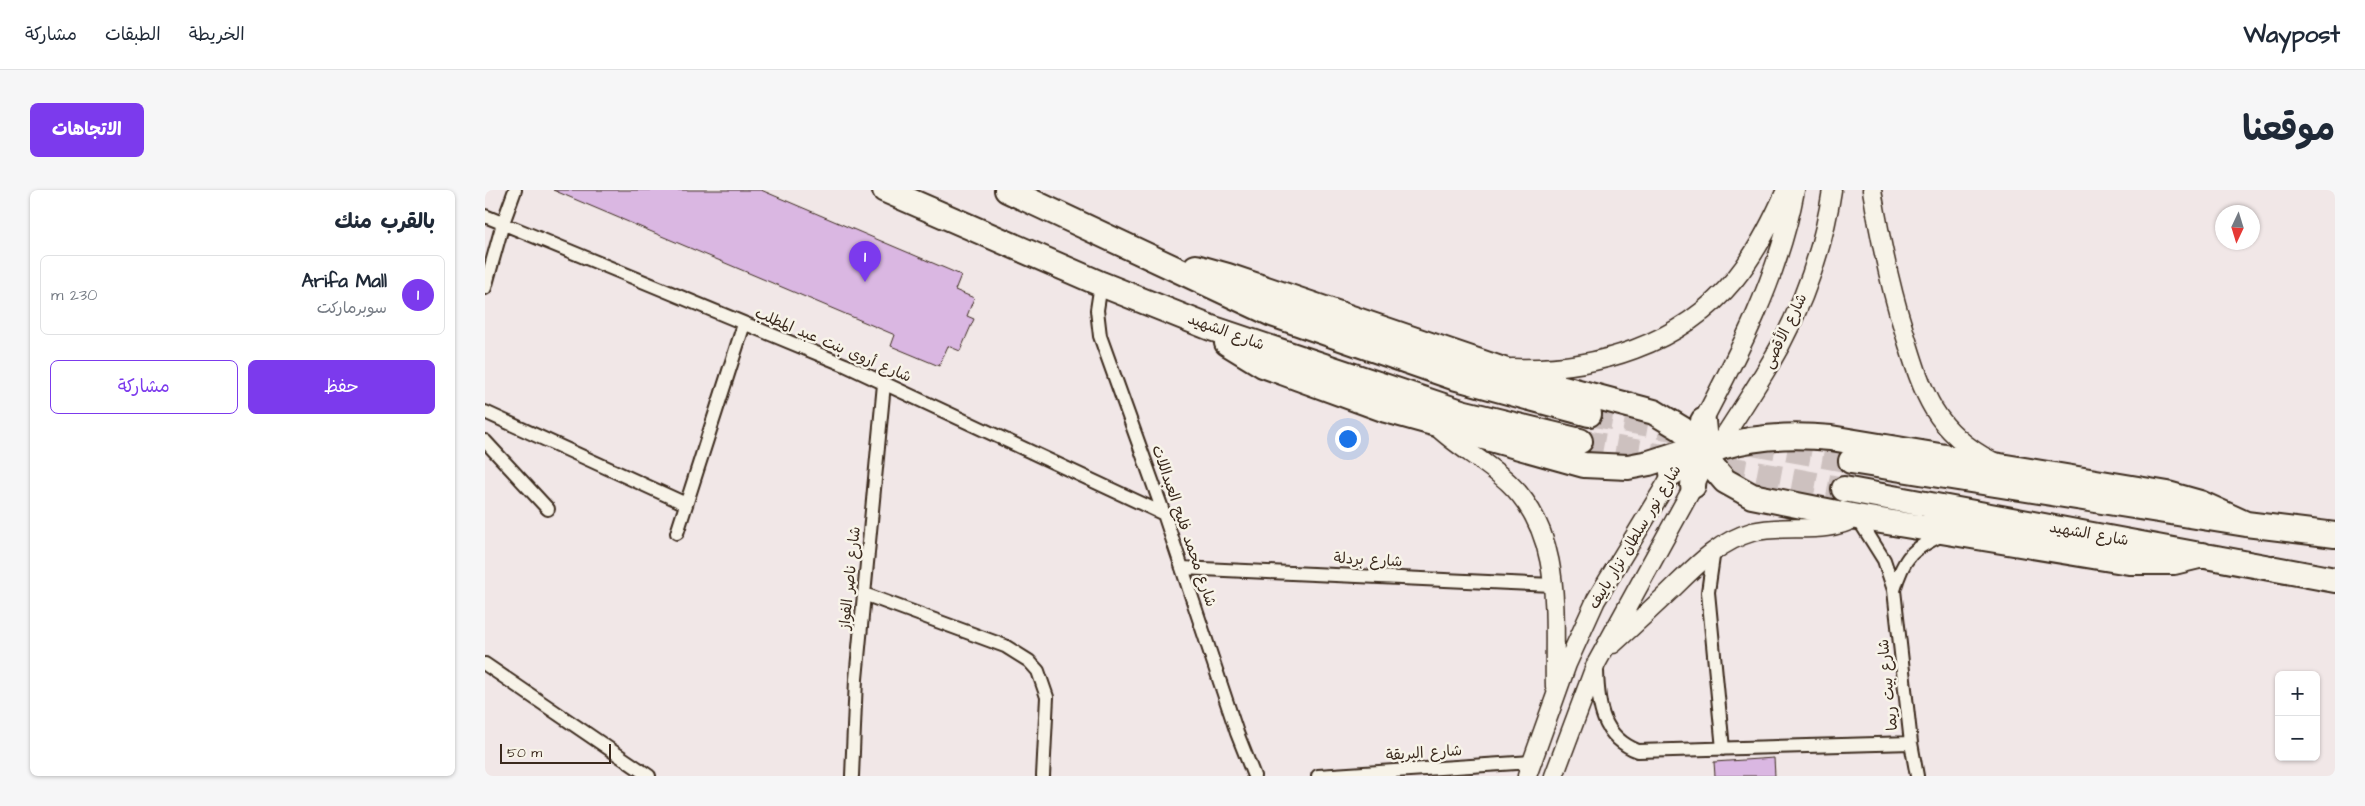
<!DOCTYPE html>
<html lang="ar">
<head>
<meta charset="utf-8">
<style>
  :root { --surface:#fff; --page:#f6f6f7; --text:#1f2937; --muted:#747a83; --line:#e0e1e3; --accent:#7c3aed }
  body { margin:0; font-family:"Architects Daughter","Playpen Sans Arabic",sans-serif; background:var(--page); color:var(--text); direction:rtl }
  .controls { position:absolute; right:15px; bottom:15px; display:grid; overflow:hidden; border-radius:8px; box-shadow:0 1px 4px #0004 }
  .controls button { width:45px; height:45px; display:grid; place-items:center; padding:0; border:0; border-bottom:1px solid var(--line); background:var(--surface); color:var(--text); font:25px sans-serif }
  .compass { position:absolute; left:1730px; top:15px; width:45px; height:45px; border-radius:50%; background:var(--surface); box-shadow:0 1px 4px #0004; rotate:184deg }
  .scale { position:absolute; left:15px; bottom:12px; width:111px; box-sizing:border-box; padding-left:5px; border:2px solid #3b2a1e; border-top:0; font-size:14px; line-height:18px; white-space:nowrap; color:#3b2a1e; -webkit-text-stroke:4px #f7f3e8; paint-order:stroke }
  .you { position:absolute; left:862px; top:248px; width:18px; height:18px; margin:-12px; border:4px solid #fff; border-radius:50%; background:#1a73e8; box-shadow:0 0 0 8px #1a73e833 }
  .badge { display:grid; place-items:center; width:32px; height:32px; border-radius:50%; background:var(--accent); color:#fff; font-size:16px; font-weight:700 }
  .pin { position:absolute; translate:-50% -41px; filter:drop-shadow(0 1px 2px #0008) }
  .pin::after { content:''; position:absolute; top:26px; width:18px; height:15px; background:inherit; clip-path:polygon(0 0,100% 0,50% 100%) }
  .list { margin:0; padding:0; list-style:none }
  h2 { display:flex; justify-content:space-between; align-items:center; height:65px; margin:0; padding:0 20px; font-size:21px }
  h2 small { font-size:16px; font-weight:400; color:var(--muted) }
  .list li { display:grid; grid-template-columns:32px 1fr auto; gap:15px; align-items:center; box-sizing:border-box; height:80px; margin:0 10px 10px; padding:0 10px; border:1px solid var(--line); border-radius:8px }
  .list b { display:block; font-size:19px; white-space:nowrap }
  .list p { margin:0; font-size:16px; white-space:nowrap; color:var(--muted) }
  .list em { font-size:16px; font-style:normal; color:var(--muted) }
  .actions { display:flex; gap:10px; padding:15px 20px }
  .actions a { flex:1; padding:11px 0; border:1px solid var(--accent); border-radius:8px; text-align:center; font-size:18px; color:var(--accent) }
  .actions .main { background:var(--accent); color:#fff }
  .map { position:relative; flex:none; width:1850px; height:586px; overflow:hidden; direction:ltr; border-radius:8px }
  header { display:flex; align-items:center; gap:30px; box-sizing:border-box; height:70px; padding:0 25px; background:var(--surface); border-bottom:1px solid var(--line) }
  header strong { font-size:24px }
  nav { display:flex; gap:28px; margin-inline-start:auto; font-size:18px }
  .intro { display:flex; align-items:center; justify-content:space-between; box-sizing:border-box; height:120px; padding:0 30px }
  h1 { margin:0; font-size:35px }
  .button { padding:12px 22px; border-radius:8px; background:var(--accent); color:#fff; font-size:18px; font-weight:700 }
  main { display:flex; gap:30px; padding:0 30px }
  aside { flex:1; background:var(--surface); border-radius:8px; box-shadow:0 1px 4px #0004 }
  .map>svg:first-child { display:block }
  .building { fill:#dab7e2; stroke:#3b2a1e }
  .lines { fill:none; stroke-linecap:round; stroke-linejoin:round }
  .highway-tunnel { stroke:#cdc1bf; stroke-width:24; stroke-dasharray:24 12; stroke-linecap:butt }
  .street-casing { stroke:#3b2a1e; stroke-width:16 }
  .secondary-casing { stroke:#3b2a1e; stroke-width:21 }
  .highway-casing { stroke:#3b2a1e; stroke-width:28 }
  .street { stroke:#f7f3e8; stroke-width:12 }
  .secondary { stroke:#f7f3e8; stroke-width:18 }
  .highway { stroke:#f7f3e8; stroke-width:24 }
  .labels { text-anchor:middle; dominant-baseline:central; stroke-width:5; stroke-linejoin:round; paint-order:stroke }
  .street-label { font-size:15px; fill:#3b2a1e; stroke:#f7f3e8 }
</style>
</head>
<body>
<header>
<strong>Waypost</strong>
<nav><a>الخريطة</a><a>الطبقات</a><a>مشاركة</a></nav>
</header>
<div class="intro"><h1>موقعنا</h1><a class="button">الاتجاهات</a></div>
<main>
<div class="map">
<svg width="1850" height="586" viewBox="0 0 1850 586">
  <rect width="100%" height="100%" fill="#f1e7e7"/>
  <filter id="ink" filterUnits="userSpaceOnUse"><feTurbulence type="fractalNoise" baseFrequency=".02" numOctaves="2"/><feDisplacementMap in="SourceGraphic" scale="10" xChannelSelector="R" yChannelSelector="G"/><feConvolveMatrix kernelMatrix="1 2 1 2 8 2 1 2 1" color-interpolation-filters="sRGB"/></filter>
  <g filter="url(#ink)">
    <path class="building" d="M68,0H276L476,85L470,100L489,108L482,126L489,129L475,161L463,156L454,176L406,156L410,145Z
      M1289,568L1290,586H1230L1229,572Z"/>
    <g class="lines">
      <path class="highway-tunnel" d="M1104,224L1199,241
        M1095,251L1359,299
        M1267,253L1366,271"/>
      <defs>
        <path id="street" d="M0,26L360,175L679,324
          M616,94L612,120L615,146L679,324L752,543L769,586
          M0,98L18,33L30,0
          M0,222L201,314
          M0,251L63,319
          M1372,327L1399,370L1409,400L1426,553L1432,586
          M192,343L259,134
          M1229,360L1223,402L1238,559
          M697,378L1068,395
          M1409,400C1419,366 1427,359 1459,344
          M379,404L520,456L544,471L553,481L562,507L558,586
          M0,474L164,586
          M1112,481C1113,516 1117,547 1153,561L1426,553
          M367,586L371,489L399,194
          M833,586L1047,572"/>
        <path id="secondary" d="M1387,0C1395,48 1404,94 1419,141C1437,200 1447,240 1507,271
          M1027,178C1109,181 1196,155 1250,89C1272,62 1287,32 1301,0
          M950,235C972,257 1001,271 1024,293C1080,346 1068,427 1070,497
          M1212,242C1253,165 1294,87 1310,0
          M1228,264C1250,228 1275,193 1295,156C1321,107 1339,54 1347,0
          M1128,454C1147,437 1165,420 1184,402C1209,378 1232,352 1267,342C1301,333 1340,346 1372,327
          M1042,586L1082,474L1111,410L1194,273
          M1069,586L1111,474L1214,286"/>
        <path id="highway" d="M400,0L616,94L726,138L976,222L1095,251
          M522,0L787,124L968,187L1104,224
          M711,77L743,86L1045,189L1169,222L1197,239L1208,250L1211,267L1208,296
          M742,153L778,175L901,220L1099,275L1143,277L1164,273L1208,259
          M1218,231L1221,262L1228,277L1240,291L1267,306L1372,327L1644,372H1689L1718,365
          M1366,271L1761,334L1850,345
          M1187,283C1231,248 1291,243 1346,248L1683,304L1715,313L1761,334
          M1359,299L1850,390"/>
      </defs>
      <use href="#street" class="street-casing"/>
      <use href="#secondary" class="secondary-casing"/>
      <use href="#highway" class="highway-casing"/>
      <use href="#street" class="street"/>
      <use href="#secondary" class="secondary"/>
      <use href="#highway" class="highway"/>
    </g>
  </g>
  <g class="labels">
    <g class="street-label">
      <text transform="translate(1300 141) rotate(-64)">شارع الأقصى</text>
      <text transform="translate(741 142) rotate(20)">شارع الشهيد</text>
      <text transform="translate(348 155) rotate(23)">شارع أروى بنت عبد المطلب</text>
      <text transform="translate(699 336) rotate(71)">شارع محمد فليح العبداللات</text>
      <text transform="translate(1604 344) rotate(10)">شارع الشهيد</text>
      <text transform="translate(1150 347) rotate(-59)">شارع نور سلطان نزار باييف</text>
      <text transform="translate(883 370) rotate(3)">شارع بردلة</text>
      <text transform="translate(365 388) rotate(-84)">شارع ناصر الفواز</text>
      <text transform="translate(1403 495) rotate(-96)">شارع بيت ريما</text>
      <text transform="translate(939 563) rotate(-4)">شارع البريقة</text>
    </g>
  </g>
</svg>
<div class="controls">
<button>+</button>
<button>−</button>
</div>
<svg class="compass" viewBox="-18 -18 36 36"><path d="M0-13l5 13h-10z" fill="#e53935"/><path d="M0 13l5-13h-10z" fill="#747a83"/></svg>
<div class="scale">50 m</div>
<div class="you"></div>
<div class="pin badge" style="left:380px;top:92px">1</div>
</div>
<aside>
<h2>بالقرب منك<small></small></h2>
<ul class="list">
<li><span class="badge">1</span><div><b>Arifa Mall</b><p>سوبرماركت</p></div><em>230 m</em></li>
</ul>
<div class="actions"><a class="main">حفظ</a><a>مشاركة</a></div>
</aside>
</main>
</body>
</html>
